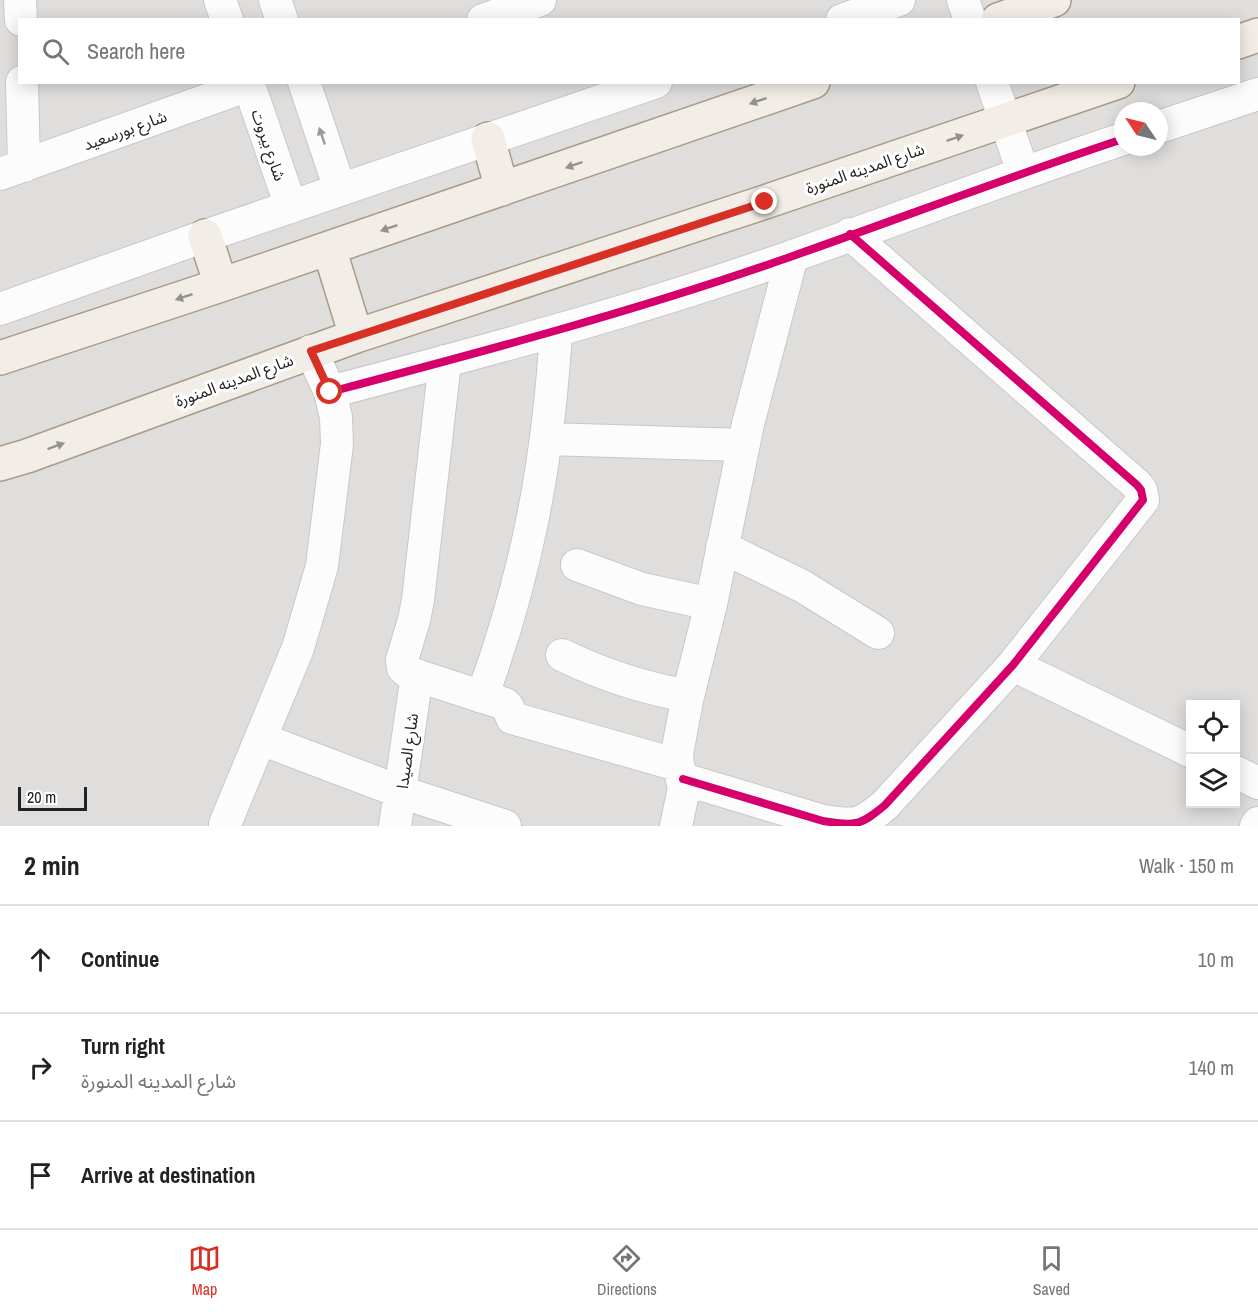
<!DOCTYPE html>
<html lang="en">
<head>
<meta charset="utf-8">
<style>
  :root { --surface:#fff; --page:#f2f2f2; --text:#222; --muted:#767676; --line:#e0e0e0; --accent:#d93025 }
  body { margin:0; font-family:"Archivo Narrow","Noto Sans Arabic",sans-serif; background:var(--page); color:var(--text) }
  .controls { position:absolute; right:18px; bottom:18px; display:grid; overflow:hidden; border-radius:0px; box-shadow:0 3px 15px #0003 }
  .controls button { width:54px; height:54px; display:grid; place-items:center; padding:0; border:0; border-bottom:2px solid var(--line); background:var(--surface); color:var(--text); font:30px sans-serif }
  .compass { position:absolute; left:1114px; top:102px; width:54px; height:54px; border-radius:50%; background:var(--surface); box-shadow:0 3px 15px #0003; rotate:305deg }
  .scale { position:absolute; left:18px; bottom:15px; width:69px; box-sizing:border-box; padding-left:6px; border:3px solid #222; border-top:0; font-size:16px; line-height:21px; white-space:nowrap; color:#222; -webkit-text-stroke:4px #fff; paint-order:stroke }
  .stop { position:absolute; width:18px; height:18px; margin:-14px; border:4px solid #d93025; border-radius:50%; background:#fff }
  .stop.end { background:#d93025; border-color:#fff; box-shadow:0 2px 6px #0008 }
  .list { margin:0; padding:0; list-style:none }
  h2 { display:flex; justify-content:space-between; align-items:center; height:78px; margin:0; padding:0 24px; font-size:26px }
  h2 small { font-size:20px; font-weight:400; color:var(--muted) }
  .list li { display:grid; grid-template-columns:39px 1fr auto; gap:18px; align-items:center; box-sizing:border-box; height:108px; padding:0 24px; border-top:2px solid var(--line) }
  .list b { display:block; font-size:22px; white-space:nowrap }
  .list p { margin:0; font-size:20px; white-space:nowrap; color:var(--muted) }
  .list em { font-size:20px; font-style:normal; color:var(--muted) }
  .icon { flex:none; width:33px; height:33px; fill:none; stroke:currentColor; stroke-width:2; stroke-linecap:round; stroke-linejoin:round }
  .map { position:relative; flex:none; width:1258px; height:826px; overflow:hidden }
  .search { position:absolute; background:var(--surface); box-shadow:0 3px 15px #0003; left:18px; right:18px; top:18px; height:66px; display:flex; align-items:center; gap:15px; box-sizing:border-box; padding:0 21px; border-radius:0px; color:var(--muted); font-size:22px }
  .sheet { height:402px; background:var(--surface) }
  nav { display:flex; justify-content:space-around; align-items:center; box-sizing:border-box; height:84px; border-top:2px solid var(--line); background:var(--surface); font-size:16px; color:var(--muted) }
  nav a { display:grid; justify-items:center; gap:3px }
  nav .on { color:var(--accent) }
  .map>svg:first-child { display:block }
  .residential { fill:#dfdedc; fill-rule:evenodd }
  .lines { fill:none; stroke-linecap:round; stroke-linejoin:round }
  .minor-casing { stroke:#c9c8c7; stroke-width:34 }
  .major-casing { stroke:#a79c86; stroke-width:36 }
  .minor { stroke:#fdfcfc; stroke-width:32 }
  .major { stroke:#f3ede7; stroke-width:33 }
  .cycleway-casing { stroke:#fff; stroke-width:11 }
  .cycleway { stroke:#d6006c; stroke-width:8 }
  .oneway { fill:#95928e }
  .oneway2 { fill:#9a9a9a }
  .route { stroke:#d93025; stroke-width:8 }
  .labels { text-anchor:middle; dominant-baseline:central; stroke-width:6; stroke-linejoin:round; paint-order:stroke }
  .street-label { font-size:16px; fill:#222; stroke:#fff }
</style>
</head>
<body>
<div class="map">
<svg width="1258" height="826" viewBox="0 0 1258 826">
  <rect width="100%" height="100%" fill="#f0eeeb"/>
  <path class="residential" d="M0,0H1258V826H0ZM20,20H1238V82H20ZM1123,111H1159V147H1123ZM1190,704H1236V804H1190Z"/>
  <g class="lines">
    <defs>
      <path id="minor" d="M20,0L21,20
        M220,0L227,20
        M275,0L282,20
        M963,0L970,20
        M483,20L540,0
        M842,20L899,0
        M22,82L24,166
        M248,82L291,207
        M304,82L340,189
        M992,82L1023,172
        M1159,127L1258,94
        M0,174L249,85
        M0,309L205,236L656,82
        M445,361L418,600L414,620L402,660L403,668L409,673L505,704L508,707L512,718L678,765
        M330,392C485,351 639,310 790,257C901,218 1011,176 1123,139
        M547,439L743,445
        M722,547L802,586L878,633
        M577,565L642,589L711,604
        M562,655C603,675 643,688 688,696
        M1013,665L1190,751
        M482,697C527,574 548,463 556,332
        M261,739L401,792L505,826
        M1236,772L1258,783
        M683,779L823,821C856,826 860,826 885,805L1013,665L1143,500L1141,490L1137,485L850,234
        M225,824L298,648L322,566L337,444L336,417L330,392L311,351
        M395,826L417,675
        M676,826L684,788L678,765L677,753L688,696L711,604L748,424L792,256
        M1256,826L1258,823"/>
      <path id="major" d="M998,20L1054,0
        M1238,42L1258,35
        M488,139L502,189
        M205,236L221,285
        M329,248L356,336
        M0,358L221,285L813,82
        M0,464L27,456L356,336L765,202L1118,82"/>
    </defs>
    <use href="#minor" class="minor-casing"/>
    <use href="#major" class="major-casing"/>
    <use href="#minor" class="minor"/>
    <use href="#major" class="major"/>
    <defs>
      <path id="cycleway" d="M330,392C485,351 639,310 790,257C901,218 1011,176 1123,139
        M683,779L823,821C856,826 860,826 885,805L1013,665L1143,500L1141,490L1137,485L850,234"/>
    </defs>
    <use href="#cycleway" class="cycleway-casing"/>
    <use href="#cycleway" class="cycleway"/>
  </g>
  <defs><path id="oneway-solid" d="M-6-.8H1V-3.2L6.5 0L1 3.2V.8H-6Z" transform="scale(1.5)"/></defs>
  <g class="oneway">
    <use href="#oneway-solid" transform="translate(758 101) rotate(161)"/>
    <use href="#oneway-solid" transform="translate(955 138) rotate(-19)"/>
    <use href="#oneway-solid" transform="translate(574 165) rotate(161)"/>
    <use href="#oneway-solid" transform="translate(389 228) rotate(161)"/>
    <use href="#oneway-solid" transform="translate(184 297) rotate(162)"/>
    <use href="#oneway-solid" transform="translate(56 446) rotate(-20)"/>
  </g>
  <use class="oneway2" href="#oneway-solid" transform="translate(322 136) rotate(-109)"/>
  <g class="lines">
    <path class="route" d="M330,392L311,351L765,202"/>
  </g>
  <g class="labels">
    <g class="street-label">
      <text transform="translate(125 130) rotate(-20)">شارع بورسعيد</text>
      <text transform="translate(269 145) rotate(71)">شارع بيروت</text>
      <text transform="translate(865 168) rotate(-19)">شارع المدينه المنورة</text>
      <text transform="translate(234 380) rotate(-20)">شارع المدينه المنورة</text>
      <text transform="translate(407 751) rotate(-82)">شارع الصيدا</text>
    </g>
  </g>
</svg>
<div class="controls">
<button><svg class="icon" aria-label="locate" viewBox="0 0 24 24"><circle cx="12" cy="12" r="6"/><path d="M12 2v4M12 18v4M2 12h4M18 12h4"/></svg></button>
<button><svg class="icon" aria-label="layers" viewBox="0 0 24 24"><path d="M12 4l9 5-9 5-9-5zM3 14l9 5 9-5"/></svg></button>
</div>
<svg class="compass" viewBox="-18 -18 36 36"><path d="M0-13l5 13h-10z" fill="#e53935"/><path d="M0 13l5-13h-10z" fill="#767676"/></svg>
<div class="scale">20 m</div>
<div class="stop" style="left:330px;top:392px"></div>
<div class="stop end" style="left:765px;top:202px"></div>
<div class="search"><svg class="icon" aria-label="search" viewBox="0 0 24 24"><circle cx="10" cy="10" r="6"/><path d="M15 15l6 6"/></svg>Search here</div>
</div>
<section class="sheet">
<h2>2 min<small>Walk · 150 m</small></h2>
<ul class="list">
<li><svg class="icon" aria-label="ahead" viewBox="0 0 24 24"><path d="M12 20V5M6 11l6-6 6 6"/></svg><div><b>Continue</b></div><em>10 m</em></li>
<li><svg class="icon" aria-label="right" viewBox="0 0 24 24"><path d="M7 20v-9h11M14 6l5 5-5 5"/></svg><div><b>Turn right</b><p>شارع المدينه المنورة</p></div><em>140 m</em></li>
<li><svg class="icon" aria-label="arrive" viewBox="0 0 24 24"><path d="M6 21V4h12l-3 4 3 4H6"/></svg><div><b>Arrive at destination</b></div></li>
</ul>
</section>
<nav>
<a class="on"><svg class="icon" aria-label="map" viewBox="0 0 24 24"><path d="M3 6l6-2 6 2 6-2v14l-6 2-6-2-6 2zM9 4v14M15 6v14"/></svg>Map</a>
<a><svg class="icon" aria-label="directions" viewBox="0 0 24 24"><path d="M12 3l9 9-9 9-9-9zM9 14v-3h6M13 9l2 2-2 2"/></svg>Directions</a>
<a><svg class="icon" aria-label="saved" viewBox="0 0 24 24"><path d="M7 4h10v16l-5-4-5 4z"/></svg>Saved</a>
</nav>
</body>
</html>
